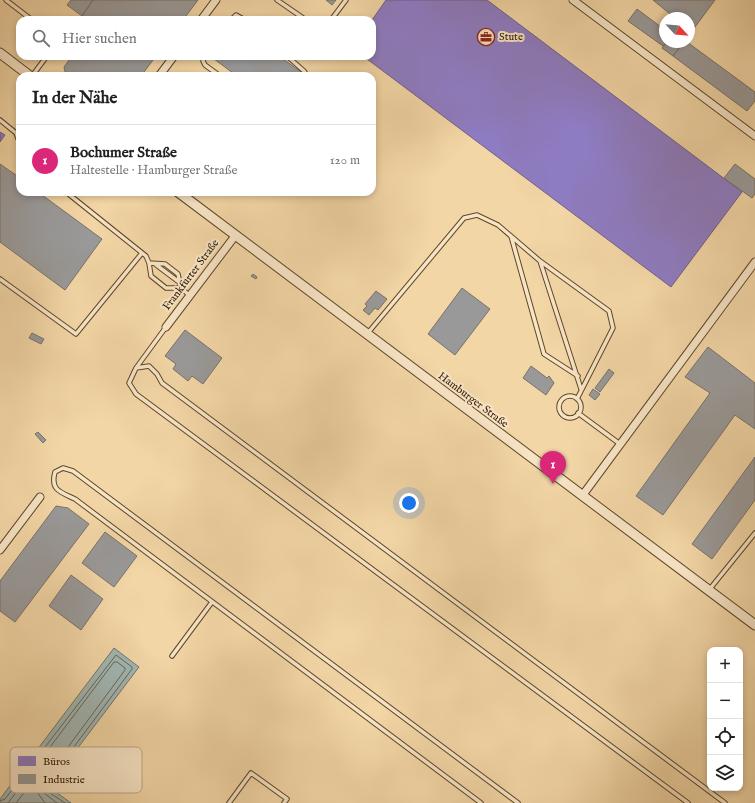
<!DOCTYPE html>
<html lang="de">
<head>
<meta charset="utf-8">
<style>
  :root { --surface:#fff; --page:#f2f2f2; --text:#202124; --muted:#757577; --line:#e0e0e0; --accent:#db2777 }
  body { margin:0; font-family:"IM FELL English",serif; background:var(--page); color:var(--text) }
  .controls { position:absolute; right:12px; bottom:12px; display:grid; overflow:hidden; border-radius:8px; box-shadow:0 2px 6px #0003 }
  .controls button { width:36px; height:36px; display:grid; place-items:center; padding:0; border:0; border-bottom:1px solid var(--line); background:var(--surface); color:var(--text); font:20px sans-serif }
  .compass { position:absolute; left:659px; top:12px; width:36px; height:36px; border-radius:50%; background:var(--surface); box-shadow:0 2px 6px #0003; rotate:116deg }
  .you { position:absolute; left:409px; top:503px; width:14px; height:14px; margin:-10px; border:3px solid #fff; border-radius:50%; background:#1a73e8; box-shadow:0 0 0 6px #1a73e833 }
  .badge { display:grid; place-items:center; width:26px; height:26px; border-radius:50%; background:var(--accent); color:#fff; font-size:13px; font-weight:700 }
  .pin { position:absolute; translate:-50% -33px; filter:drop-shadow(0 1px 2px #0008) }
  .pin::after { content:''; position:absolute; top:21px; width:14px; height:12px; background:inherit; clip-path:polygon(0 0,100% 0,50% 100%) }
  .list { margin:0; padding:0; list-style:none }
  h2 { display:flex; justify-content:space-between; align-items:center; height:52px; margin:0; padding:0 16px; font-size:17px }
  h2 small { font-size:13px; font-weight:400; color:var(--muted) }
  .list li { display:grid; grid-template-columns:26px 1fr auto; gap:12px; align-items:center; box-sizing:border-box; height:72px; padding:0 16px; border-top:1px solid var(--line) }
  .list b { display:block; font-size:15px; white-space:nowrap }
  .list p { margin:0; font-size:13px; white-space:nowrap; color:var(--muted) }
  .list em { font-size:13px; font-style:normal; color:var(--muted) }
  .icon { flex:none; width:22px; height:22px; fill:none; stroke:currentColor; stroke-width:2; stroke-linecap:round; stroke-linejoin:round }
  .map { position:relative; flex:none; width:755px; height:803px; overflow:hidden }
  .search { position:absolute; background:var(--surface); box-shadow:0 2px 6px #0003; left:16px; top:16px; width:360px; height:44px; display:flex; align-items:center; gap:10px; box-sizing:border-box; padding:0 14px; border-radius:12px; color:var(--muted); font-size:15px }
  .panel { position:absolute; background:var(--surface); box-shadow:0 2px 6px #0003; left:16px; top:72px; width:360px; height:124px; border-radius:12px }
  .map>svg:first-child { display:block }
  .water { fill:#a1b6b3; stroke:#72766b }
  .offices { fill:#8e7cc3; stroke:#705e88 }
  .industry { fill:#999; stroke:#78726b }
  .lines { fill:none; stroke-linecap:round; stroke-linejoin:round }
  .shore { stroke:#66665a; stroke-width:1 }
  .service-casing { stroke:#5d472a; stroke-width:5.5 }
  .minor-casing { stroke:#5d472a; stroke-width:9 }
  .tertiary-casing { stroke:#5d472a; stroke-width:11 }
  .service { stroke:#f7e4c5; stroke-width:3.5 }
  .minor { stroke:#f7e4c5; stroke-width:7 }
  .tertiary { stroke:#f7e4c5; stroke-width:9 }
  .labels { text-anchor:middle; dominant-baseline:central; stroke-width:4; stroke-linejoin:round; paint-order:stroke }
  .poi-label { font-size:11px; fill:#2b1700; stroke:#f7e4c5; text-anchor:start }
  .street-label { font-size:11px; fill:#2b1700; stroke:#f7e4c5 }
  .key { fill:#f7e4c5; stroke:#baa68a; stroke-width:1 }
  .key-label { font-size:11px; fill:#2b1700 }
</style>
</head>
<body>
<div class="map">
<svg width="755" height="803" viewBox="0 0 755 803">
  <rect width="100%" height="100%" fill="#f3d6a6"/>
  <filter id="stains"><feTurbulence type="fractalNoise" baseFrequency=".005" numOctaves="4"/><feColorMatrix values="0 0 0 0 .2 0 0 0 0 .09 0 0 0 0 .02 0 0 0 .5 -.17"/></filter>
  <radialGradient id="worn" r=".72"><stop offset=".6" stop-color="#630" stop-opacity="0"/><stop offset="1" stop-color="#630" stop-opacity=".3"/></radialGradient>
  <path class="water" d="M114,648L139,667L52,782L53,790L71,803H0V799Z"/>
  <path class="offices" d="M386,0H487L742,192L671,287L363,56H372V20Z
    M0,132L5,135L0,142Z"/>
  <path class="industry" d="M71,0H93L82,16L67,5Z
    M93,0H198L183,20H87L82,16Z
    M326,0H336L332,5Z
    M653,0H715L692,31L689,28V18H675Z
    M637,9L665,30V42H667L663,46L628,21Z
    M667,42H684L673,56L662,48Z
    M684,42H687L755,92V101L747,111L673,56Z
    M72,56H156L141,76H66L64,67Z
    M210,56H279L301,72L298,76H237Z
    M0,164L20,178V192H38L102,239L65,290L0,242Z
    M735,164L755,179V194L752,198L724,178Z
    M253,274L257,277L256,279L251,276Z
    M462,288L490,309L455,355L428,334Z
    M376,291L387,299L378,310L375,308L369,315L363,310L367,306L365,304Z
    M185,330L222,358L203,384L192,376L188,381L173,369L176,364L165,356Z
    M32,333L44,339L41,344L29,338Z
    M708,347L755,383V429L735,415L663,515L636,496L710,393L685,377Z
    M531,366L547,378L549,376L554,383L546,395L523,378Z
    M609,369L614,373L600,392L595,388Z
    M593,389L600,394L595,400L589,395Z
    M38,432L46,440L43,443L35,434Z
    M755,457V500L712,559L692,544Z
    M56,506L68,508L89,524L15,622L0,611V581Z
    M105,532L137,556L114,587L82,563Z
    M71,575L103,599L81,630L49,606Z"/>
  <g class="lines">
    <path class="shore" d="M0,801L5,799L116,655L132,667V669L47,783L50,793L65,803
      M8,803L114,662H117L125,668V670L43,781L44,793L57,803
      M16,803L35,779L37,781V792L45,803"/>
    <defs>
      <path id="service" d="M6,0L32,20
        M277,0L306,20
        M231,20L236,15L245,20
        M331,20L346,0
        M205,56L203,61L205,65L220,76
        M287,56L304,71L307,76
        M32,76L47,56
        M0,120L16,133L20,144
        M66,192L146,256L149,263L165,264L178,274L181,288L189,295
        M511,236L544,354L578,376
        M540,261L581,389
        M149,263L151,276L166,288H181
        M155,264L179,282
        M0,279L76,334L142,253
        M367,334L464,218L477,215L498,225L540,261L609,311L613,328L577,399
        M136,368L166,327
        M559 407a11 11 0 1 1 22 0a11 11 0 1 1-22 0Z
        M578,413L620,444
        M709,590L755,533
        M172,656L212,602
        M229,803L251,773L287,799L284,803
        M481,803L75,499C60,492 50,490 55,472L63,468L73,471L518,803
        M688,803L136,394L129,383L136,368L149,366L157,374L162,383L725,803"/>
      <path id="minor" d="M573,0L755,136
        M201,20L216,0
        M159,76L174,56
        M166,327L235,236
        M582,496L755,262
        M0,550L40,497"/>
      <path id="tertiary" d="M0,53L30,76
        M178,192L755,625"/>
    </defs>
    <use href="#service" class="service-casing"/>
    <use href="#minor" class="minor-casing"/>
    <use href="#tertiary" class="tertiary-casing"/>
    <use href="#service" class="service"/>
    <use href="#minor" class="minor"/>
    <use href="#tertiary" class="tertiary"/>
  </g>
  <defs>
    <symbol id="office-ring" viewBox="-11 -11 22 22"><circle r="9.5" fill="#f7e4c5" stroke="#8f2418" stroke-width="1.5"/><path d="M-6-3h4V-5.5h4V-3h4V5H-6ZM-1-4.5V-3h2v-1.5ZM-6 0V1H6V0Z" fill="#8f2418"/></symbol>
  </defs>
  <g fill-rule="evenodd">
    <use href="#office-ring" x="476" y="27" width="20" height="20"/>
  </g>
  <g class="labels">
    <g class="poi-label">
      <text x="499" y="37">Stute</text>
    </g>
    <g class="street-label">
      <text transform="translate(191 275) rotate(-53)">Frankfurter Straße</text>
      <text transform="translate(473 400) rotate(37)">Hamburger Straße</text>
    </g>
  </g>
  <rect x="10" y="747" width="132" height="46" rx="6" class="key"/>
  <rect x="18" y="756" width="18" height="10" fill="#8e7cc3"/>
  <rect x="18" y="774" width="18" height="10" fill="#999"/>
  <g class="key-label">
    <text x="43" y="765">Büros</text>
    <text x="43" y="783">Industrie</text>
  </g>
  <rect width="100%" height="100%" filter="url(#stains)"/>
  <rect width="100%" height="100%" fill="url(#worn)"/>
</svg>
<div class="controls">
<button>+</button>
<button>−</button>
<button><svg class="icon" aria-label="locate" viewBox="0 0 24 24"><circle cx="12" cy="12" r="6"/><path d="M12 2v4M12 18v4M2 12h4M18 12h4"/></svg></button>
<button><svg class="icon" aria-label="layers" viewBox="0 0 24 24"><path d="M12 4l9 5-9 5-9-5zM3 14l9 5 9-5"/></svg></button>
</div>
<svg class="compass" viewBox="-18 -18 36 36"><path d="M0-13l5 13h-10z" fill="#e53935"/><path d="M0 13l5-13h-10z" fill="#757577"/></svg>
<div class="you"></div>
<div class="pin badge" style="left:553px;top:484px">1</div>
<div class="search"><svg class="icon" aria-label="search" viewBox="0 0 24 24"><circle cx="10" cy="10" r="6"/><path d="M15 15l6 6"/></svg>Hier suchen</div>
<section class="panel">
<h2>In der Nähe<small></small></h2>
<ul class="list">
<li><span class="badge">1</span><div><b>Bochumer Straße</b><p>Haltestelle · Hamburger Straße</p></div><em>120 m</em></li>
</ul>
</section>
</div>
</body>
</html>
